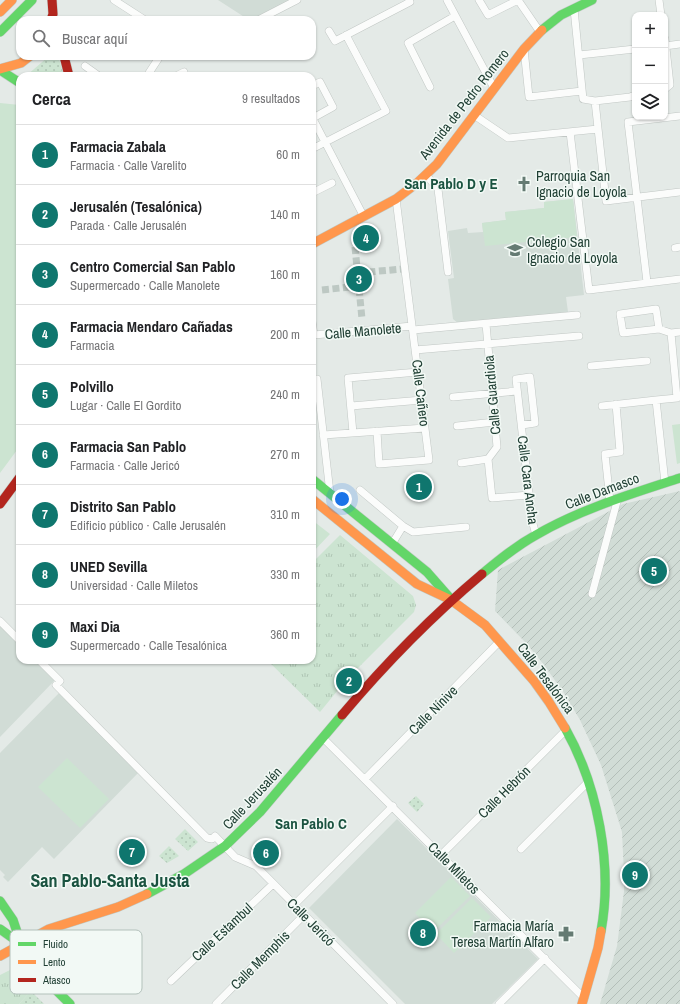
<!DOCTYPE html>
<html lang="es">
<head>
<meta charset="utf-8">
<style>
  :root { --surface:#fff; --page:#f2f2f2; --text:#202124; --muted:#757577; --line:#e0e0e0; --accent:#0f766e }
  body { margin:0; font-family:"Archivo Narrow",sans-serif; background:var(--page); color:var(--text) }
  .controls { position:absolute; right:12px; top:12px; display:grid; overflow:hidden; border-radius:8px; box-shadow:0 1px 3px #0004 }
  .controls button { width:36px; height:36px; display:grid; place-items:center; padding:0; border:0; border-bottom:1px solid var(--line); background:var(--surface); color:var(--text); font:20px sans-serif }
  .you { position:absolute; left:342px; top:499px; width:14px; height:14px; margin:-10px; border:3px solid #fff; border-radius:50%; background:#1a73e8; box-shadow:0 0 0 6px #1a73e833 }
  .badge { display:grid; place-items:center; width:26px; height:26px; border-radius:50%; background:var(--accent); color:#fff; font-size:13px; font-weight:700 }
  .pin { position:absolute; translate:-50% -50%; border:2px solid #fff; box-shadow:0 1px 4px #0006 }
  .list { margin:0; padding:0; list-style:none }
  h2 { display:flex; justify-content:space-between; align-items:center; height:52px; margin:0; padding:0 16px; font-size:17px }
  h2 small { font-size:13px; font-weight:400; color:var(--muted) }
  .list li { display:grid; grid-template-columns:26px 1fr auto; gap:12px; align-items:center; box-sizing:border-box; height:60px; padding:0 16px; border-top:1px solid var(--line) }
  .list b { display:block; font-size:15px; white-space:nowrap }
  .list p { margin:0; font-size:13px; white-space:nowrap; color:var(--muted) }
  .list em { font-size:13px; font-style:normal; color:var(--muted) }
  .icon { flex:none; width:22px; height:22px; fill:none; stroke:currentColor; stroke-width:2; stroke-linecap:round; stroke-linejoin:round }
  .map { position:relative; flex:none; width:680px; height:1004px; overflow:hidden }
  .search { position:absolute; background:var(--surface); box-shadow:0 1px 3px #0004; left:16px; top:16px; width:300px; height:44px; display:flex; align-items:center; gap:10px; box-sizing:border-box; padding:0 14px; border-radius:12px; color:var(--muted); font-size:15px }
  .panel { position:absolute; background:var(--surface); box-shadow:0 1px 3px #0004; left:16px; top:72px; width:300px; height:592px; border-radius:12px }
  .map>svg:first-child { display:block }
  .built { fill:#d1dcd6 }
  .industrial { fill:url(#industrial-furrows) }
  .grass { fill:url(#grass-tufts) }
  .park { fill:url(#park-dots) }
  .garden { fill:#cce4d1 }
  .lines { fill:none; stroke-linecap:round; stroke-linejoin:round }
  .street-tunnel { stroke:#bdc8c3; stroke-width:7; stroke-dasharray:7 3.5; stroke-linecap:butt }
  .street-casing { stroke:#c1c7c4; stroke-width:8 }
  .fast-casing { stroke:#bfc8c4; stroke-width:10 }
  .slow-casing { stroke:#bfc8c4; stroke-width:10 }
  .jam-casing { stroke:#bfc8c4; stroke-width:10 }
  .street { stroke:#fbfcfb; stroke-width:7 }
  .fast { stroke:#63d668; stroke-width:9 }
  .slow { stroke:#ff974d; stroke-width:9 }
  .jam { stroke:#b3261e; stroke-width:9 }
  .labels { text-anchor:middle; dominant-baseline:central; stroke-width:3; stroke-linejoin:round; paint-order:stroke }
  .street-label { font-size:14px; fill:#203f34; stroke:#f2f9f5 }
  .poi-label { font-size:14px; fill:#203f34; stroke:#f2f9f5; text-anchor:start }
  .neighbourhood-label { font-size:15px; font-weight:bold; fill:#1a5340; stroke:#f2f9f5 }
  .district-label { font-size:18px; font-weight:bold; fill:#1a5340; stroke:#f2f9f5 }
  .key { fill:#f2f9f5; stroke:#b3c1bb; stroke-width:1 }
  .key-label { font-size:11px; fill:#203f34 }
</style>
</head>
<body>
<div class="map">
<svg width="680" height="1004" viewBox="0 0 680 1004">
  <defs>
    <pattern id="industrial-furrows" width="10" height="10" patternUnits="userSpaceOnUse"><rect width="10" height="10" fill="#d1dcd6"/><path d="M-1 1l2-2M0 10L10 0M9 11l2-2" fill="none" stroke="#b3beb8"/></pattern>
    <pattern id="grass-tufts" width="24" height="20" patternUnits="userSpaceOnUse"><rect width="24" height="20" fill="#cce4d1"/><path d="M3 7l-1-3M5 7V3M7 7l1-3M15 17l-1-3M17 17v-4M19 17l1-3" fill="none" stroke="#afc5b4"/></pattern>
    <pattern id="park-dots" width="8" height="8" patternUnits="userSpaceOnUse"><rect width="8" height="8" fill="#cce4d1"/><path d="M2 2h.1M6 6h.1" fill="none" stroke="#afc5b4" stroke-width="1.8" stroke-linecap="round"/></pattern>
  </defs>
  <rect width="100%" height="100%" fill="#e4eae7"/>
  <path class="built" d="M218,0H291L253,20H249Z
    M573,199L584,295L566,297L568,312L459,324L453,319L448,279L454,278L448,231L467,228L468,233L483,232L482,223L506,220L505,212L544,208V202Z
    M0,625L20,645V660H35L55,680L0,737Z
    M59,693L139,772L54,859L42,847L8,882L3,877L5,875L0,870V753Z
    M397,819L538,959L492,1004H405L309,908Z"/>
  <path class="industrial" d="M680,491V1004H600L617,946L621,915L624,891V874L622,832L601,765L580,720L564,693L544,665L527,644L495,611L498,570L623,504Z"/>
  <path class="grass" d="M340,535L413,596L416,605L414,612L347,679L320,712L267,660H312V563Z
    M10,970L31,991L19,1004H0V975Z"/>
  <path class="park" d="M49,56H58L64,76H26Z
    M416,796L424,804L417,812L408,803Z
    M185,829L198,842L188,851L175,839Z
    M169,846L179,856L167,863L159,856Z
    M31,991L44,1004H19Z"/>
  <path class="garden" d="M0,103L20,105V446L0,473Z
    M573,199L577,237L485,246L482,223L506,220L505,212L544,208V202Z
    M680,424V463L677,464L672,425Z
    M312,520L330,534L312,553Z
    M67,758L109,799L80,828L38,787Z
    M451,877L470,896L433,932L415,913Z
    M472,898L491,917L454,953L436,934Z"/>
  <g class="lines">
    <path class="street-tunnel" d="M355,247L362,319
      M358,273L402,269
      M322,290L359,286"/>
    <defs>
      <path id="street" d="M114,0L145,20
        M447,0L494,88
        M479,0L488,15L518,0L540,32
        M659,0L661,15
        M574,9L583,99L595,101L630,97L635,95
        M258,20L297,0
        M329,31L335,41L410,2L409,0
        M665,39L670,85L665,89
        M665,46L680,44
        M524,49L529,97L582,91
        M579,55L635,49
        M85,66L99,76
        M147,76L160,56
        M176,76L184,72
        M312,86L320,82L333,107L313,118
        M430,87L408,43L455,16
        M595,101L606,201L680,192
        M474,115L508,138L598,129
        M312,117L364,217
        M570,132L589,290L680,279
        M312,149L386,111L346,35
        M426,175L438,189L448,272
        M312,193L332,183
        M675,248L680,247
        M647,282L628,122L680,116
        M312,321L314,335L312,336
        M486,324L497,447L488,459L492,498L529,495
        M659,329L656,309L620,314L623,333L659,329L671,333L680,332
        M413,330L577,315
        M314,335L412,326
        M415,350L579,336
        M591,366L647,361
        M312,380L317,379L330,493
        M453,397L517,391
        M351,406L422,400
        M602,406L656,400
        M522,425L535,423L530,377L516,379L532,520L536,535
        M457,426L495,422
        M377,431L379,464L429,460L396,199
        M353,433L348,378L418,372
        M323,435L425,428
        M461,463L488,459
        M665,483L656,400L677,398L671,333
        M360,490L403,526L392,544
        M610,501L605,454L620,452L616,404
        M403,526L413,532L466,527
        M592,594L618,498
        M0,621L20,641
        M39,660L60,681L56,685L207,838L212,839L215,836L235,857L256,866L393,1004
        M323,738L584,998
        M365,779L500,641
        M521,849L588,782
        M441,855L566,730
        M294,905L393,806
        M171,981L273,884
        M216,1004L304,915
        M499,1004L545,958"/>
      <path id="fast" d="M542,30L561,15L592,0
        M0,32L32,0
        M0,70L20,83
        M312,479L427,572L449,597
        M482,574C499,560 516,546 536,535C581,509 631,494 680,478
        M565,728C598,786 613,866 601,931
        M147,894L184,874L225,846L260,812L342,715
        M0,901L13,920L21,944L40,974L70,1004
        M0,929L21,944"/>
      <path id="slow" d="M0,12L12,0
        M0,69L21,63L30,56
        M312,244L396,199L417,183L437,164L524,49L542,30
        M312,499L417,584L451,600L485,625L534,681L549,702L565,728
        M0,956L49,929L118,907L147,894
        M582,1004L598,948L601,931"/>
      <path id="jam" d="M51,20L53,14L52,0
        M64,56L69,76
        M0,504L20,477
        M342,715C385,664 431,617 482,574"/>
    </defs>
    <use href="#street" class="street-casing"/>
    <use href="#fast" class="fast-casing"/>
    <use href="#slow" class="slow-casing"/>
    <use href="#jam" class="jam-casing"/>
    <use href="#street" class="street"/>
    <use href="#fast" class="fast"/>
    <use href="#slow" class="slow"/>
    <use href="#jam" class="jam"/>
  </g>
  <defs>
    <symbol id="church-bare" viewBox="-9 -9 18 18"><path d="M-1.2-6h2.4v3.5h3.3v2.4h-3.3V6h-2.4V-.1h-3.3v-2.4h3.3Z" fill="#657b73" stroke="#f2f9f5" stroke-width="2.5" paint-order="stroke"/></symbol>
    <symbol id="school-bare" viewBox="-9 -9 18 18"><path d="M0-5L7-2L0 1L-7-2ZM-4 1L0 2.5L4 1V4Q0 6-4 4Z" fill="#657b73" stroke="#f2f9f5" stroke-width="2.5" paint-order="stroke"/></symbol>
    <symbol id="pharmacy-bare" viewBox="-9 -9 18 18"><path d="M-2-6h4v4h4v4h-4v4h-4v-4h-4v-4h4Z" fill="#657b73" stroke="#f2f9f5" stroke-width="2.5" paint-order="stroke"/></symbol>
  </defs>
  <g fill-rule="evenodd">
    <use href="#church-bare" x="513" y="173" width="22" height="22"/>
    <use href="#school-bare" x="504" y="239" width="22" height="22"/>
    <use href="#pharmacy-bare" x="555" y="923" width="22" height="22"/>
  </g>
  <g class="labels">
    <g class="street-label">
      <text transform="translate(464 104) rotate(-52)">Avenida de Pedro Romero</text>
      <text transform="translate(363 331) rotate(-5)">Calle Manolete</text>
      <text transform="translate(421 393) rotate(83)">Calle Cañero</text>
      <text transform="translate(492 395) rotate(-95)">Calle Guardiola</text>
      <text transform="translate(528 480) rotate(83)">Calle Cara Ancha</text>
      <text transform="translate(602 491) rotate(-21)">Calle Damasco</text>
      <text transform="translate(546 678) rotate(53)">Calle Tesalónica</text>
      <text transform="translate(433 710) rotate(-45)">Calle Nínive</text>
      <text transform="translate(504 792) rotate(-45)">Calle Hebrón</text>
      <text transform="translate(252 798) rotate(-47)">Calle Jerusalén</text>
      <text transform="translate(454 868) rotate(45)">Calle Miletos</text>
      <text transform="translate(311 922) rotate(45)">Calle Jericó</text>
      <text transform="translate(222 932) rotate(-43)">Calle Estambul</text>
      <text transform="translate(260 960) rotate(-45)">Calle Memphis</text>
    </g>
    <g class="poi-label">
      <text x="536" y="176">Parroquia San<tspan x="536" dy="16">Ignacio de Loyola</tspan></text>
      <text x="527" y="242">Colegio San<tspan x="527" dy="16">Ignacio de Loyola</tspan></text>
      <text x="554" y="926" text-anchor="end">Farmacia María<tspan x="554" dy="16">Teresa Martín Alfaro</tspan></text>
    </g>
    <g class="neighbourhood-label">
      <text x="451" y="183">San Pablo D y E</text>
      <text x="311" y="823">San Pablo C</text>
    </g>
    <g class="district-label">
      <text x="110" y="880">San Pablo-Santa Justa</text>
    </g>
  </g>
  <rect x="10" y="930" width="132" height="64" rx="6" class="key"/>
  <rect x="18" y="942" width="18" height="4" fill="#63d668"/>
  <rect x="18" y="960" width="18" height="4" fill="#ff974d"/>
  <rect x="18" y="978" width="18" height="4" fill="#b3261e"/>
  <g class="key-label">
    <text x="43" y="948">Fluido</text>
    <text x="43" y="966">Lento</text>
    <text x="43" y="984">Atasco</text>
  </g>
</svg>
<div class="controls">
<button>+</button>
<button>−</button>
<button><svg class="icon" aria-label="layers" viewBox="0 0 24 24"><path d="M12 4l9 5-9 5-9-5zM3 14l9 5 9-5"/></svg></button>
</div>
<div class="you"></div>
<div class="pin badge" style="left:419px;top:487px">1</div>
<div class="pin badge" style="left:349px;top:681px">2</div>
<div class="pin badge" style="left:359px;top:279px">3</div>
<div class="pin badge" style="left:366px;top:238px">4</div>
<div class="pin badge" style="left:654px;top:571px">5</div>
<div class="pin badge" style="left:266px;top:853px">6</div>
<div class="pin badge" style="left:132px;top:852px">7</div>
<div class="pin badge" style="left:423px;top:933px">8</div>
<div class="pin badge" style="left:635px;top:875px">9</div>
<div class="search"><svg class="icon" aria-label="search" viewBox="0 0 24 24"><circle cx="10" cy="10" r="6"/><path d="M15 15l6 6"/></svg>Buscar aquí</div>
<section class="panel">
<h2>Cerca<small>9 resultados</small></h2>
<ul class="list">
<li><span class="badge">1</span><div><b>Farmacia Zabala</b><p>Farmacia · Calle Varelito</p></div><em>60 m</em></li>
<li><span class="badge">2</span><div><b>Jerusalén (Tesalónica)</b><p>Parada · Calle Jerusalén</p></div><em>140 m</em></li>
<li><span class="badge">3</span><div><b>Centro Comercial San Pablo</b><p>Supermercado · Calle Manolete</p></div><em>160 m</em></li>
<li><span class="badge">4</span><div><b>Farmacia Mendaro Cañadas</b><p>Farmacia</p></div><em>200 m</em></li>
<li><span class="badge">5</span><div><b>Polvillo</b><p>Lugar · Calle El Gordito</p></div><em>240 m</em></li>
<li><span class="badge">6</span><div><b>Farmacia San Pablo</b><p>Farmacia · Calle Jericó</p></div><em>270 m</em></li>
<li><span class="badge">7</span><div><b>Distrito San Pablo</b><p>Edificio público · Calle Jerusalén</p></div><em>310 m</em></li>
<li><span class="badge">8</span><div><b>UNED Sevilla</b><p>Universidad · Calle Miletos</p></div><em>330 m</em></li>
<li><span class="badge">9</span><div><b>Maxi Dia</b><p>Supermercado · Calle Tesalónica</p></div><em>360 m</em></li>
</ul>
</section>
</div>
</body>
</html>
